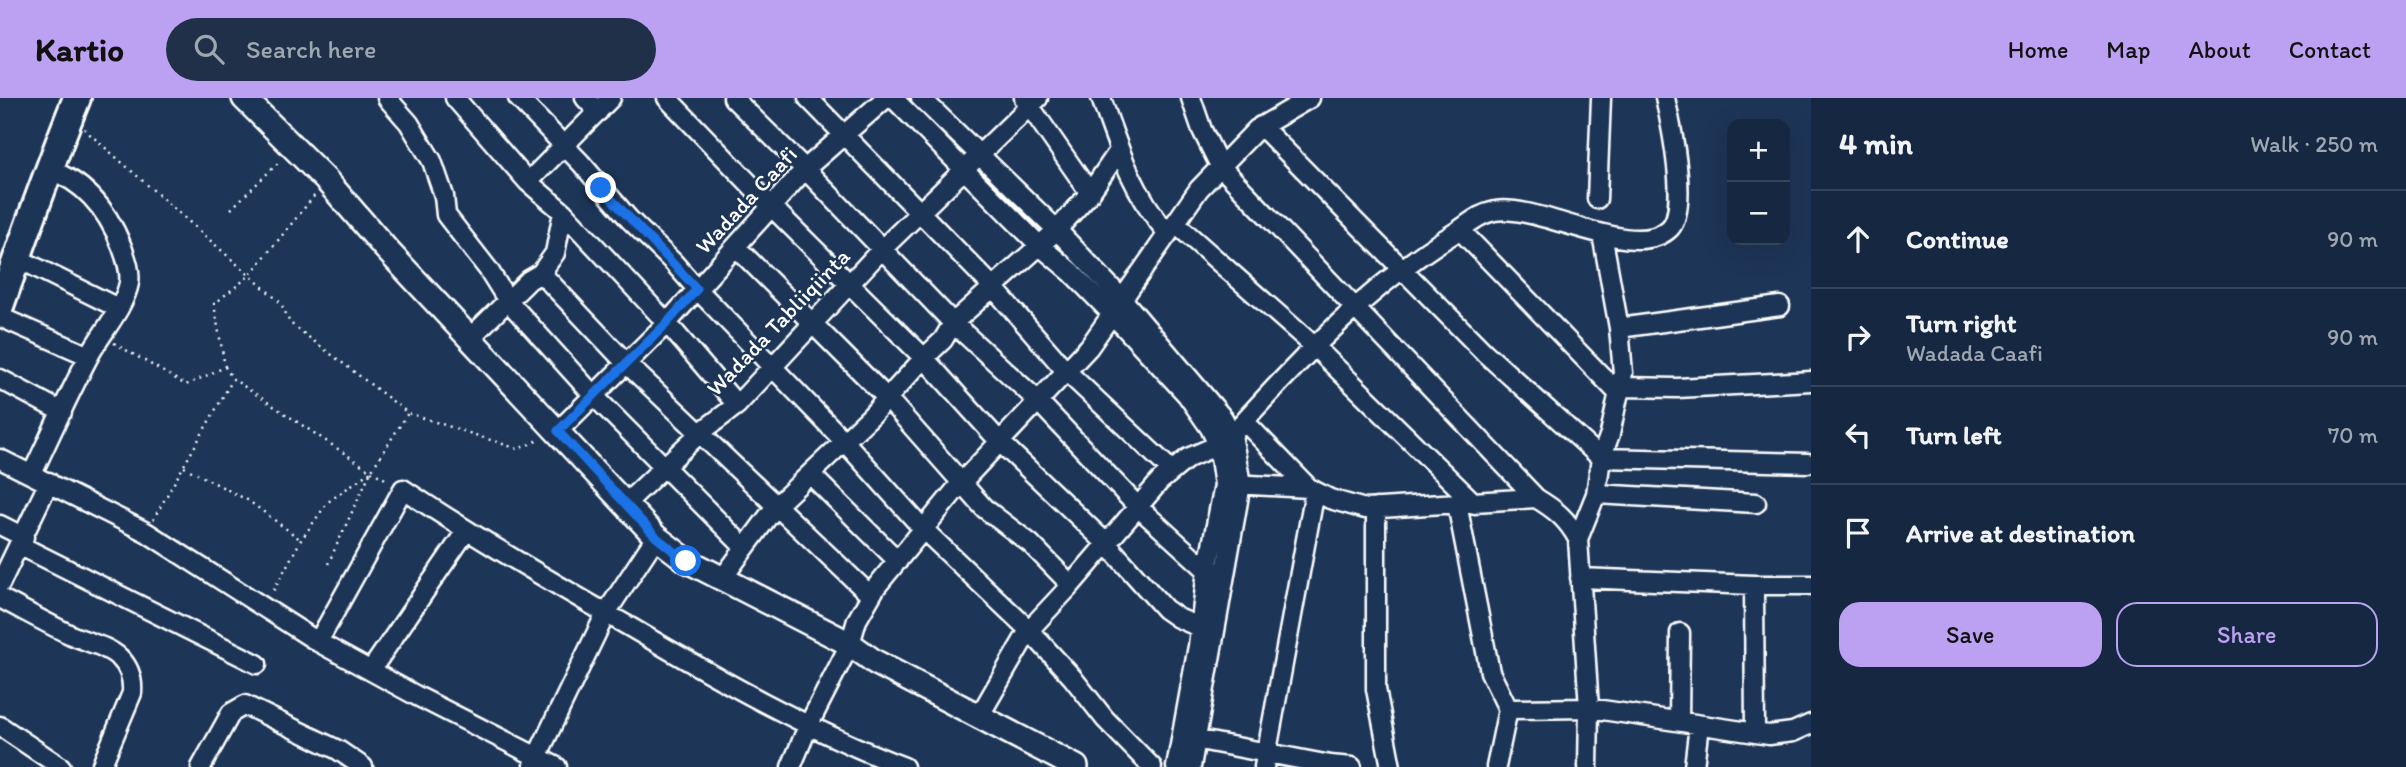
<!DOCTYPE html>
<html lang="en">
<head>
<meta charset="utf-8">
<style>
  :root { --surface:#162841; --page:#1f3048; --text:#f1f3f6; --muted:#9ea6b1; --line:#35445a; --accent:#bca0f2 }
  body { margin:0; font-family:Itim,sans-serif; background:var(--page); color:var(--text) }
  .controls { position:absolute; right:21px; top:21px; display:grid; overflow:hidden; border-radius:14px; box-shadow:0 7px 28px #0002 }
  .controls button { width:63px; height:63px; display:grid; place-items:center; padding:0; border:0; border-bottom:2px solid var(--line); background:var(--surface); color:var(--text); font:35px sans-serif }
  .stop { position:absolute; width:21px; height:21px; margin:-16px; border:5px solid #1a73e8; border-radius:50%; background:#fff }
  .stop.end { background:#1a73e8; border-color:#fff; box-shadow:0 2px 7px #0008 }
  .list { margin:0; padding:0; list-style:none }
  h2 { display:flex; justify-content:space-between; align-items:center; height:91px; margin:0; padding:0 28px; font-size:30px }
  h2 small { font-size:23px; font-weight:400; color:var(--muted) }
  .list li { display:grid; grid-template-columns:46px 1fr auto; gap:21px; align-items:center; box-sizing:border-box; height:98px; padding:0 28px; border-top:2px solid var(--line) }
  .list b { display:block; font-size:26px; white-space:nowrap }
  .list p { margin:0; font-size:23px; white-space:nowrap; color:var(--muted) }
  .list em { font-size:23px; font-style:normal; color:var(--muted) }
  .actions { display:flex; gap:14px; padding:21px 28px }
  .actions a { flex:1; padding:16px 0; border:2px solid var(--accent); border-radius:21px; text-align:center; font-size:24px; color:var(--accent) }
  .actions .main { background:var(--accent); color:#111 }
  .icon { flex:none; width:38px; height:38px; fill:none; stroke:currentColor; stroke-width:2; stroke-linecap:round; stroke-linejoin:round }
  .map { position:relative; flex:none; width:1811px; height:669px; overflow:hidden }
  header { display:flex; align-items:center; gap:42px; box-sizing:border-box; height:98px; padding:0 35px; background:var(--accent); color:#111 }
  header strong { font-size:33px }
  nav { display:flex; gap:38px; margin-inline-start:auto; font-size:24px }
  .search { width:490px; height:63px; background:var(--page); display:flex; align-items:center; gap:18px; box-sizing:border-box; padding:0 24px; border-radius:38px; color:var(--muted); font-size:26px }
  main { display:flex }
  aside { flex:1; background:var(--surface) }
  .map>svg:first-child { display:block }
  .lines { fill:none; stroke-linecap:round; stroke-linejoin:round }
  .minor-casing { stroke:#fff; stroke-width:23 }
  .major-casing { stroke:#fff; stroke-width:28 }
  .highway-casing { stroke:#fff; stroke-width:32 }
  .path { stroke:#fff; stroke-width:2.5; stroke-dasharray:2 5; stroke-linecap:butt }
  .minor { stroke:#1d3557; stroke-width:18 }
  .major { stroke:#1d3557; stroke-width:23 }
  .highway { stroke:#1d3557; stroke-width:26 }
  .route { stroke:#1a73e8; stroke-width:9 }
  .labels { text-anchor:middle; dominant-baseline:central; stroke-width:5; stroke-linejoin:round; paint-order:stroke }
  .street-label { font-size:23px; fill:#fff; stroke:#1d3557 }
</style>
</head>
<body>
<header>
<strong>Kartio</strong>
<div class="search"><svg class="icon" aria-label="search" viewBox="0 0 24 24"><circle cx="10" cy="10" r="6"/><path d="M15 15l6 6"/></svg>Search here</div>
<nav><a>Home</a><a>Map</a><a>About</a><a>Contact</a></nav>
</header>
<main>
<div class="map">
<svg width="1811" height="669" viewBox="0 0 1811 669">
  <rect width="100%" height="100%" fill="#1d3557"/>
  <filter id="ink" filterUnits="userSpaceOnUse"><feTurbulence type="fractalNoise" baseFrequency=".0143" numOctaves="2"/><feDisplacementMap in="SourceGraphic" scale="14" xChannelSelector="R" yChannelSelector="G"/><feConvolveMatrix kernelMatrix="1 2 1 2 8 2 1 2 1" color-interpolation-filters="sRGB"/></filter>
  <g filter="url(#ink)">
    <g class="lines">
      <defs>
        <path id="minor" d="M387,0L409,25L432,63L444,98L446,117L488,171L508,203L594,298L745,450
          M455,0L528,84L563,114L667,225L737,307
          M518,0L581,65L629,121L673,164L697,191L844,343L924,432L1029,532L1072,579L1105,621L1152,669
          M585,0L598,14
          M667,0L771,108L924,260L1000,344L1106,445L1165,511L1178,520L1199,529
          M733,0L805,71L953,225L1038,303L1138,409L1207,472H1213
          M808,0L992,188L1067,274L1171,372
          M893,0L1039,147L1071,174L1113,217L1187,297L1210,330L1218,347L1224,387L1207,472L1198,548L1176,669
          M921,0L1057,132L1123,202L1223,320L1232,337L1241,386L1191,669
          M1024,0L1090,95L1118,54
          M1101,0C1119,52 1132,93 1168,136
          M1191,0L1202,32L1220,68L1536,400C1556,412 1567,421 1578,441L1589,610L1588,669
          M1261,28L1485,255L1601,360L1808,365
          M528,84L611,0
          M1597,101L1601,0
          M1176,126L1314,248L1475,406
          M1460,132L1619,296
          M736,149L887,300L984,410L1031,446L1071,487
          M17,160L118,210
          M541,175L626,265L870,497
          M0,219L89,258
          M1619,230L1780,208
          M470,240L529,182L541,175L555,155L563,114
          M0,281L62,314
          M1621,289L1677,290L1811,283
          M1244,323C1307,254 1373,185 1453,136C1468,127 1478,116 1495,113C1539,105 1635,165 1670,130C1689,110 1671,26 1665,0
          M558,333L667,225L805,71L886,0
          M0,361L146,434L318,544L415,597L557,669
          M32,376C51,336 69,295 90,256C102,234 124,210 129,185C131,173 126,160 122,149C108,113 85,83 47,71
          M810,376L898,463
          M1231,386L1309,390
          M1596,396L1756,405
          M1457,406L1490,574L1508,611
          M624,407L701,334L737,307L881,152L1038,0
          M1376,410V591L1391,669
          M0,427L24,439
          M1578,441L1596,396L1601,360L1610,336L1623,275L1619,230L1602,136
          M19,447L257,566
          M1580,480L1754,487H1811
          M722,481L776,408L871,318L924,260L943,242L953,225L1057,132L1090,95
          M0,486L49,384
          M1754,487L1755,635
          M0,500C23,512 46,525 69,536C85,544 106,547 120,560C130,570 133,581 132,595L101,669
          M318,544L403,391C477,440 553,485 630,529C718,581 808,632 904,669
          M371,572L466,433
          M980,617L1029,532L1071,487L1160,383L1188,360L1218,347L1232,337L1244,323L1309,390L1330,401L1365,411L1536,400
          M1679,623L1680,535
          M0,628L61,669
          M1184,639L1330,667L1352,669
          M533,667L606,515L656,439
          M201,669L231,615L245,607L338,652L363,669
          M791,669L809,626L850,546L857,522L876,489L962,384L1089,249L1199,91L1257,31L1310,0
          M1264,669L1315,393
          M1496,669L1508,611L1589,610L1769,637L1793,634L1811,626
          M1694,669L1699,627"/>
        <path id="major" d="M244,0L327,83L386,151L656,439L686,462L850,546L875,564L1076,669"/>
        <path id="highway" d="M0,208C25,138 49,68 77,0"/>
      </defs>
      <use href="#minor" class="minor-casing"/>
      <use href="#major" class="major-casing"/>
      <use href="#highway" class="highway-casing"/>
      <path class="path" d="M84,31L281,205L290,225L408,315L518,351L541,341
        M231,111L281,62
        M114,245L186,287L225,269L233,281
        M225,269L214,206L249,178L315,97
        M184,369L249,403L301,442
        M371,373L389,383
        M153,422L233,281L371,373L328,404L301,442L272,495
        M328,466L371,373L408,315"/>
      <use href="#minor" class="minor"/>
      <use href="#major" class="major"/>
      <use href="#highway" class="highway"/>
    </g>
  </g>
  <g class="lines" filter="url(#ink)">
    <path class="route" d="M601,90L697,191L667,225L558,333L656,439L686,463"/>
  </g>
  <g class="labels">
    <g class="street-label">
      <text transform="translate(746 102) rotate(-47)">Wadada Caafi</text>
      <text transform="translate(778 224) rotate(-46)">Wadada Tabliiqiinta</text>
    </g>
  </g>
</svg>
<div class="controls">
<button>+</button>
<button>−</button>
</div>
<div class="stop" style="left:686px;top:463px"></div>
<div class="stop end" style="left:601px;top:90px"></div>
</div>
<aside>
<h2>4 min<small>Walk · 250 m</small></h2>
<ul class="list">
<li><svg class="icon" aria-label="ahead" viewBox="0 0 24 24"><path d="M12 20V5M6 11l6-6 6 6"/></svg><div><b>Continue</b></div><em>90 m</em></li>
<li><svg class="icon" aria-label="right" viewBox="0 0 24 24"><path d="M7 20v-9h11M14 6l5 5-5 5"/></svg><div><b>Turn right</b><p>Wadada Caafi</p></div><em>90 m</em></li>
<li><svg class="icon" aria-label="left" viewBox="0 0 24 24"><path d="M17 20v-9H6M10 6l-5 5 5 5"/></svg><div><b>Turn left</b></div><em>70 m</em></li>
<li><svg class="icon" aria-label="arrive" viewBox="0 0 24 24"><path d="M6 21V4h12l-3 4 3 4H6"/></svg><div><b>Arrive at destination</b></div></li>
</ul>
<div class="actions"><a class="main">Save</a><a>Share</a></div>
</aside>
</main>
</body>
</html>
